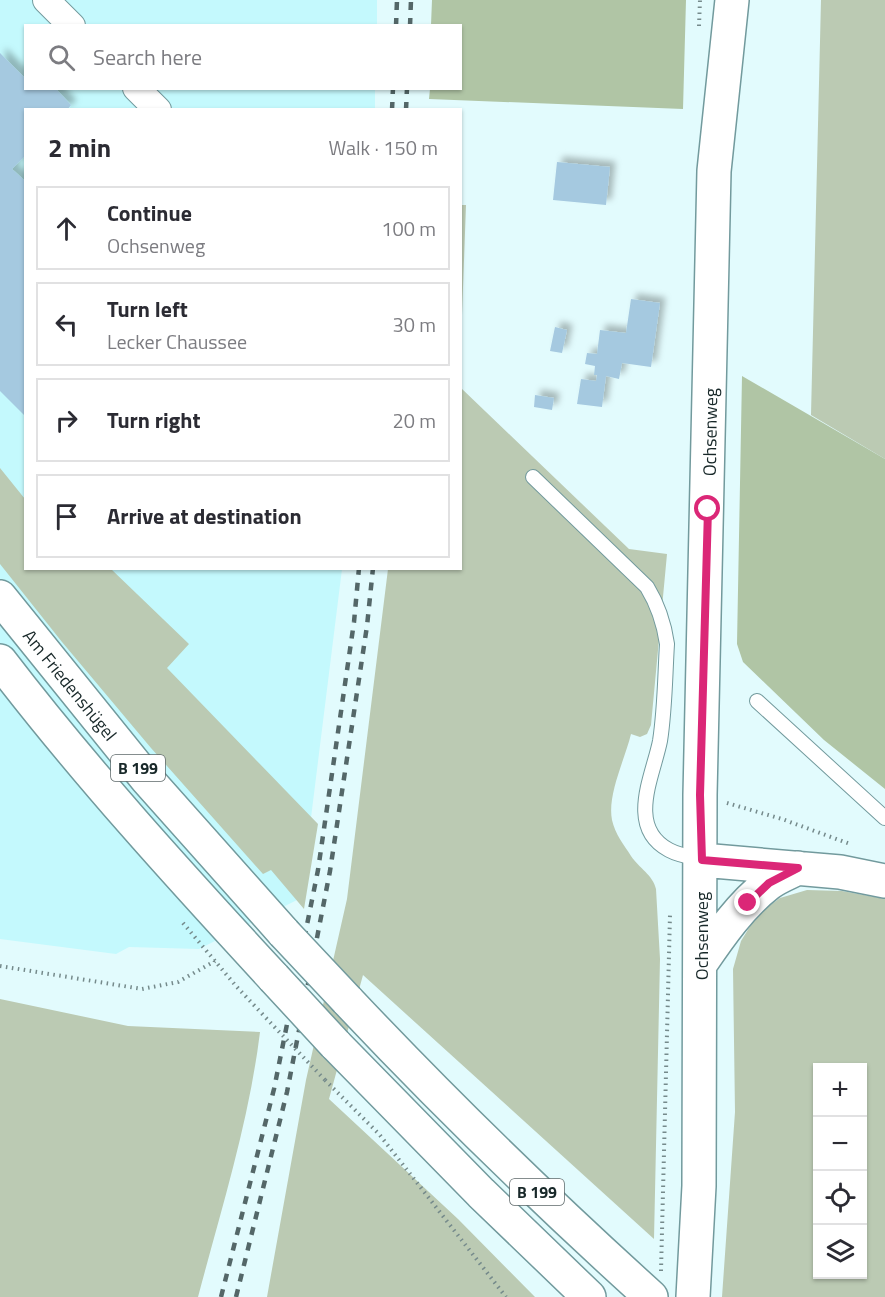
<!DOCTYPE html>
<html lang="en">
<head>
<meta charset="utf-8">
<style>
  :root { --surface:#fff; --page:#f7f7f7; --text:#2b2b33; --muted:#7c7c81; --line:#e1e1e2 }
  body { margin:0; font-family:"Titillium Web",sans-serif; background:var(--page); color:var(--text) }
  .controls { position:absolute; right:18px; bottom:18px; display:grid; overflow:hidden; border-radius:0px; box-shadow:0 2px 4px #0004 }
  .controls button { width:54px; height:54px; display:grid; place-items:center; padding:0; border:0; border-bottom:2px solid var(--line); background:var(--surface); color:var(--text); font:30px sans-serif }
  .stop { position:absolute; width:18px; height:18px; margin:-14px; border:4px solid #db2777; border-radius:50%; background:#fff }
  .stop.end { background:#db2777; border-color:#fff; box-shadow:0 2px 6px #0008 }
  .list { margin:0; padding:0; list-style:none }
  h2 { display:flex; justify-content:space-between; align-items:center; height:78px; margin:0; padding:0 24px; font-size:26px }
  h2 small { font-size:20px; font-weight:400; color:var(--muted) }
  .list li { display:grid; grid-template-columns:39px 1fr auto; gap:18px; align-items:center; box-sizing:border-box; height:84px; margin:0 12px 12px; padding:0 12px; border:2px solid var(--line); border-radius:0px }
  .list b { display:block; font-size:22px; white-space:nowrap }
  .list p { margin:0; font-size:20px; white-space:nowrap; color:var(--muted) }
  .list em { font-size:20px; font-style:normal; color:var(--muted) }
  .icon { flex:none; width:33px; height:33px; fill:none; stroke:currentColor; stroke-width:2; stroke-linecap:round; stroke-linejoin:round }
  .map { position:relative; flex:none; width:885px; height:1297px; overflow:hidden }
  .search { position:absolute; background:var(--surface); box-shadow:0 2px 4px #0004; left:24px; top:24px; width:438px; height:66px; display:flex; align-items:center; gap:15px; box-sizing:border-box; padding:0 21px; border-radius:0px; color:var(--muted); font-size:22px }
  .panel { position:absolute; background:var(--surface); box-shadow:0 2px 4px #0004; left:24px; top:108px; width:438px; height:462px; border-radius:0px }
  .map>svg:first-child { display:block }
  .built { fill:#c4f9fd }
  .green { fill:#bbcab3; fill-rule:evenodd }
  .forest { fill:#b0c5a5 }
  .building { fill:#a5c9e0; filter:url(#shadow) }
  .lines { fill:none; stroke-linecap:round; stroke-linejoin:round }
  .lane-casing { stroke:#729a9d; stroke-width:16 }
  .street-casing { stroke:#729a9d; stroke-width:28 }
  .secondary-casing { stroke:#729a9d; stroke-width:36 }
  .highway-casing { stroke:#729a9d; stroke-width:36 }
  .path { stroke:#758a8b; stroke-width:4; stroke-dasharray:1.5 4.5; stroke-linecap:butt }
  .lane { stroke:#fff; stroke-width:14 }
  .street { stroke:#fff; stroke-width:26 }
  .secondary { stroke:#fff; stroke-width:33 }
  .highway { stroke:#fff; stroke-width:33 }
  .rail { stroke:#546768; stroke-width:4.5; stroke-dasharray:8 8; stroke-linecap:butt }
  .highway-bridge-casing { stroke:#729a9d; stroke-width:36; stroke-linecap:butt }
  .path-bridge { stroke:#758a8b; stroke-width:4; stroke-dasharray:1.5 4.5; stroke-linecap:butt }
  .highway-bridge { stroke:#fff; stroke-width:33 }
  .route { stroke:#db2777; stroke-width:8 }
  .labels { text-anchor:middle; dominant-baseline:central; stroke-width:4.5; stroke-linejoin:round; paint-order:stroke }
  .shield { fill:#fff; stroke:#5d6869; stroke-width:1.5 }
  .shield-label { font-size:16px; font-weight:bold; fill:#182829 }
  .street-label { font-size:18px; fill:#182829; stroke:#fff }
</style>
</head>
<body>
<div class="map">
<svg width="885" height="1297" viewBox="0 0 885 1297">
  <defs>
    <filter id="shadow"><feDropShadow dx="5.5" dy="-5.5" stdDeviation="3" flood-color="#0004"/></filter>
  </defs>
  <rect width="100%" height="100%" fill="#e2fbfd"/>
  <path class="built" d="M0,0H377V25L26,26V88L375,89V109L26,110V568L342,569L301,898L199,949L129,947L116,954L0,939Z"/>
  <path class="green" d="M821,0H885V459L811,415Z
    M461,205H466L461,343L460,205Z
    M461,388L629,549L667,554L651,725L647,734L640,737L631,734C625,759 607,795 612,820C615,834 624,845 631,856C639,868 653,875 656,889L660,959L654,1239L363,975L329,1099L458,1219L535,1297H267L306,1080L347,899L388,569L460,568Z
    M0,468L25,499L26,568L111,569L189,644L167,668L318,824L304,909L271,870L263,874L151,748L62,642L0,564Z
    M807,890L842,891L885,899V1297H722L735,1112L733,969L741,941L757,915L780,898ZM818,1068H862V1274H818Z
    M0,999L128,1026L260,1032C249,1122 221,1210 198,1297H0Z"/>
  <path class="forest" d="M432,0H686L683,109L429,99L430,89L460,88V26L431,25Z
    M742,376L885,459V789L824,740L743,662L737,644Z"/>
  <path class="building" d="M0,53L26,79V88H55L71,105L67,110H26V155L12,169L26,182V417L0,391Z
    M557,162L610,167L606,205L553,200Z
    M631,299L660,303L651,367L622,363L619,379L606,376L602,407L577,404L581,379L596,381L597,375H594L595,366L585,364L587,353L597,354L600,330L626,333Z
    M555,327L567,330L562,353L550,351Z
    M535,395L554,398L552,410L534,407Z"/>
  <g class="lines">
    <defs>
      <path id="lane" d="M533,477L647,587C658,605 664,623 667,644C665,676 665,709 660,741C653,776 626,827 669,850C678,855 689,857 700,859
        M757,701L885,818"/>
      <path id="street" d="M46,0L72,26
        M136,88L158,110"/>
      <path id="secondary" d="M702,860L840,872L885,881
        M701,963C720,935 741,905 768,884C777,877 788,873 798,868
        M693,1297L699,1186L700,795L714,171L732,0"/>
      <path id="highway" d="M0,597L146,778L284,933
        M0,661C85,772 179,875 274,978
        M347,1000C444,1103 546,1202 651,1297
        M335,1044L481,1193L589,1297"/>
    </defs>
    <use href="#lane" class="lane-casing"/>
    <use href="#street" class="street-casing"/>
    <use href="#secondary" class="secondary-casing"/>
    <use href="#highway" class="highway-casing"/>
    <path class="path" d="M699,26L700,0
      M727,803L782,819L850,844
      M183,923L236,986L266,1018
      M0,966L142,989L178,982L215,961
      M325,1080L379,1134L506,1297
      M661,1271L670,915"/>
    <use href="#lane" class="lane"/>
    <use href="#street" class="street"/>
    <use href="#secondary" class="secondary"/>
    <use href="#highway" class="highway"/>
    <path class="rail" d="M396,26L397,0
      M410,26L411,0
      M392,110L393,88
      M406,110L407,88
      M221,1297L274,1089L318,870L354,622L359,568
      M236,1297L287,1092L330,871L367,626L373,568"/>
    <defs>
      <path id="highway-bridge" d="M284,933L347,1000
        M274,978L335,1044"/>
    </defs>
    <use href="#highway-bridge" class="highway-bridge-casing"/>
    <path class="path-bridge" d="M266,1018L325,1080"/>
    <use href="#highway-bridge" class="highway-bridge"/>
  </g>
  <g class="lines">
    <path class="route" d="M708,509L700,795L702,860L798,868L769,883L748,903"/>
  </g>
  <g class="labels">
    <g class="shield">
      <rect x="111" y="755" width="54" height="26" rx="4.5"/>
      <rect x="510" y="1179" width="54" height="26" rx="4.5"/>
    </g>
    <g class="shield-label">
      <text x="138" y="768">B 199</text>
      <text x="537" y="1192">B 199</text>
    </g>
    <g class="street-label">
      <text transform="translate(710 432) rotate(-89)">Ochsenweg</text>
      <text transform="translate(70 685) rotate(51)">Am Friedenshügel</text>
      <text transform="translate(701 936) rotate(-90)">Ochsenweg</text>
    </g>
  </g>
</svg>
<div class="controls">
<button>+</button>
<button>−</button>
<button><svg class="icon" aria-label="locate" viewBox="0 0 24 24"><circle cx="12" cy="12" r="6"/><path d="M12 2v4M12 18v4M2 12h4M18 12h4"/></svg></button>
<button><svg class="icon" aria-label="layers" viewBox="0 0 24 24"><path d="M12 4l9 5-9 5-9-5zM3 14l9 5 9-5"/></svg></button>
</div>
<div class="stop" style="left:708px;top:509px"></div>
<div class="stop end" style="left:748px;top:903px"></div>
<div class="search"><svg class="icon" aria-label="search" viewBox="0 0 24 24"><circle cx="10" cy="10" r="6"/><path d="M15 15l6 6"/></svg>Search here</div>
<section class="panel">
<h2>2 min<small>Walk · 150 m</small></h2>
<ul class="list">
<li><svg class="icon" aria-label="ahead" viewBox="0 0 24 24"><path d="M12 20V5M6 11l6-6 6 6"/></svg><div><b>Continue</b><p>Ochsenweg</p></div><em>100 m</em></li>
<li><svg class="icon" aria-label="left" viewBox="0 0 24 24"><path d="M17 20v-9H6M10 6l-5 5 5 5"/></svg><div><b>Turn left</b><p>Lecker Chaussee</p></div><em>30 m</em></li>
<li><svg class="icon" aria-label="right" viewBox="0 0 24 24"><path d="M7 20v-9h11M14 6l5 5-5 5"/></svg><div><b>Turn right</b></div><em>20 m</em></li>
<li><svg class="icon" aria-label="arrive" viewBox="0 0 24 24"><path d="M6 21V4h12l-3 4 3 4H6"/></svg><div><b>Arrive at destination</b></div></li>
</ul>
</section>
</div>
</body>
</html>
